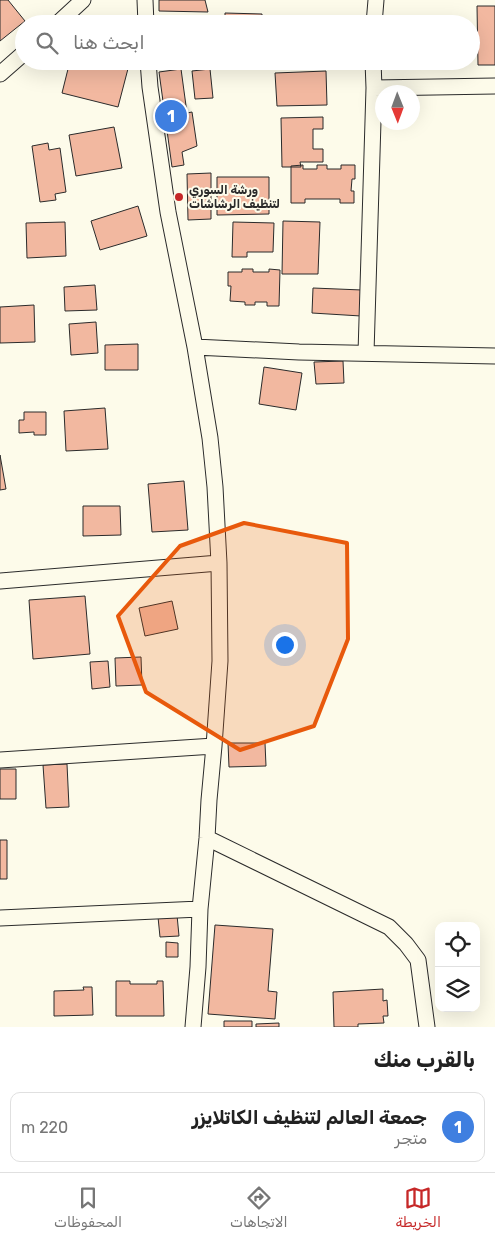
<!DOCTYPE html>
<html lang="ar">
<head>
<meta charset="utf-8">
<style>
  :root { --surface:#fff; --page:#f2f2f2; --text:#222; --muted:#767676; --line:#e0e0e0; --accent:#c62828 }
  body { margin:0; font-family:Rubik,"Noto Naskh Arabic",sans-serif; background:var(--page); color:var(--text); direction:rtl }
  .controls { position:absolute; right:15px; bottom:15px; display:grid; overflow:hidden; border-radius:10px; box-shadow:0 5px 20px #0002 }
  .controls button { width:45px; height:45px; display:grid; place-items:center; padding:0; border:0; border-bottom:1px solid var(--line); background:var(--surface); color:var(--text); font:25px sans-serif }
  .compass { position:absolute; left:375px; top:85px; width:45px; height:45px; border-radius:50%; background:var(--surface); box-shadow:0 5px 20px #0002; rotate:179deg }
  .you { position:absolute; left:284px; top:644px; width:18px; height:18px; margin:-12px; border:4px solid #fff; border-radius:50%; background:#1a73e8; box-shadow:0 0 0 8px #1a73e833 }
  .badge { display:grid; place-items:center; width:32px; height:32px; border-radius:50%; background:var(--accent); color:#fff; font-size:16px; font-weight:700 }
  .pin { position:absolute; translate:-50% -50%; border:2px solid #fff; box-shadow:0 1px 5px #0006 }
  .list { margin:0; padding:0; list-style:none }
  h2 { display:flex; justify-content:space-between; align-items:center; height:65px; margin:0; padding:0 20px; font-size:21px }
  h2 small { font-size:16px; font-weight:400; color:var(--muted) }
  .list li { display:grid; grid-template-columns:32px 1fr auto; gap:15px; align-items:center; box-sizing:border-box; height:70px; margin:0 10px 10px; padding:0 10px; border:1px solid var(--line); border-radius:10px }
  .list b { display:block; font-size:19px; white-space:nowrap }
  .list p { margin:0; font-size:16px; white-space:nowrap; color:var(--muted) }
  .list em { font-size:16px; font-style:normal; color:var(--muted) }
  .icon { flex:none; width:28px; height:28px; fill:none; stroke:currentColor; stroke-width:2; stroke-linecap:round; stroke-linejoin:round }
  .map { position:relative; flex:none; width:495px; height:1027px; overflow:hidden; direction:ltr }
  .search { position:absolute; background:var(--surface); box-shadow:0 5px 20px #0002; left:15px; right:15px; top:15px; height:55px; display:flex; align-items:center; gap:12px; box-sizing:border-box; padding:0 18px; border-radius:28px; color:var(--muted); font-size:19px }
  .sheet { height:145px; background:var(--surface) }
  nav { display:flex; justify-content:space-around; align-items:center; box-sizing:border-box; height:70px; border-top:1px solid var(--line); background:var(--surface); font-size:14px; color:var(--muted) }
  nav a { display:grid; justify-items:center; gap:2px }
  nav .on { color:var(--accent) }
  .map>svg:first-child { display:block }
  .building { fill:#f2b8a0; stroke:#2b2b2b }
  .lines { fill:none; stroke-linecap:round; stroke-linejoin:round }
  .street-casing { stroke:#2b2b2b; stroke-width:17 }
  .street { stroke:#fdfbea; stroke-width:15 }
  .marked { fill:#e8590c; fill-opacity:0.2; stroke:#e8590c; stroke-width:4; stroke-linejoin:round }
  .poi-dot { fill:#c62828; stroke:#fdfbea; stroke-width:2 }
  .labels { text-anchor:middle; dominant-baseline:central; stroke-width:4; stroke-linejoin:round; paint-order:stroke }
  .poi-label { font-size:12px; font-weight:bold; fill:#2b2b2b; stroke:#fdfbea; text-anchor:start }
</style>
</head>
<body>
<div class="map">
<svg width="495" height="1027" viewBox="0 0 495 1027">
  <rect width="100%" height="100%" fill="#fdfbea"/>
  <path class="building" d="M0,0H8L25,21L0,41Z
    M159,0H205L208,12L159,11Z
    M477,6H495V65H478Z
    M225,13L262,14V24H225Z
    M171,16L172,22L219,20V24H150V17Z
    M70,61H130L118,107L62,93Z
    M181,69L187,113L192,112L197,146L182,152L184,165L172,167L159,72Z
    M210,69L213,98L195,99L192,71Z
    M326,71L327,105L277,106L275,73Z
    M323,117V129H313V149H323V162H300L301,167H282L281,118Z
    M114,127L122,168L76,176L69,135Z
    M48,143L49,150L60,148L66,192L55,194L56,200L40,202L32,146Z
    M303,165V169H317V165H327V169H341V165H355V179H352L351,191H354V203H340V199H305V203H291V166Z
    M211,173V219L188,220L187,174Z
    M217,177H269V214L217,215Z
    M138,206L147,236L100,250L91,221Z
    M283,221L320,222L318,274H282Z
    M65,222L66,256L27,258L26,223Z
    M233,222L274,223L273,252H247V257H232Z
    M242,269H253V272H269V269L280,270L279,306H267V302H255V305H245V302L230,301L231,286H228V272H242Z
    M95,285L97,310L65,311L64,287Z
    M313,288L362,290L361,316L312,313Z
    M34,305L35,342L0,343V307Z
    M96,322L98,353L71,355L69,324Z
    M138,344V370H105V345Z
    M343,361L344,383L316,384L314,362Z
    M264,367L302,373L296,410L259,404Z
    M105,408L108,449L66,451L64,411Z
    M24,412H46V435H34V432L19,433V420H24Z
    M0,455L6,489L0,490Z
    M184,481L188,530L152,532L148,484Z
    M83,506H120L121,535L83,536Z
    M85,596L90,654L33,659L29,600Z
    M172,601L178,629L145,636L139,608Z
    M141,657L142,685L116,686L115,658Z
    M108,661L110,687L92,689L90,662Z
    M228,743H265L266,766L229,767Z
    M67,764L69,807L46,808L43,765Z
    M0,769H16V799H0Z
    M0,840H7V879H0Z
    M177,915L179,936L160,937L158,917Z
    M215,925L273,929L268,991L277,992L275,1019L208,1014Z
    M166,942L178,943V957H166Z
    M116,981H130V984H157V981H163L164,1016H116Z
    M83,987H92L93,1015L54,1016V991L84,990Z
    M383,989V1001L387,1000L388,1016H383L384,1023L358,1024V1027H334L333,992Z
    M224,1021H252V1027H224Z
    M279,1023V1027H256V1024Z"/>
  <g class="lines">
    <defs>
      <path id="street" d="M145,0L146,24
        M57,24L83,0
        M374,24L376,0
        M148,61L150,87L168,212L195,347L210,438L215,487L219,563L220,661L214,746L209,800L207,838L200,909L198,967L193,1027
        M0,74L24,53
        M374,88L495,86
        M195,347L299,352L495,356
        M366,353L374,88L373,61
        M0,581L219,563
        M0,760L214,746
        M207,838L389,927L406,944L418,960L427,1027
        M0,918L200,909"/>
    </defs>
    <use href="#street" class="street-casing"/>
    <use href="#street" class="street"/>
  </g>
  <path class="marked" d="M244,523L347,543L348,639L314,726L240,750L146,692L118,616L180,546Z"/>
  <circle class="poi-dot" cx="179" cy="197" r="5"/>
  <g class="labels">
    <g class="poi-label">
      <text x="189" y="190">ورشة السوري<tspan x="189" dy="14">لتنظيف الرشاشات</tspan></text>
    </g>
  </g>
</svg>
<div class="controls">
<button><svg class="icon" aria-label="locate" viewBox="0 0 24 24"><circle cx="12" cy="12" r="6"/><path d="M12 2v4M12 18v4M2 12h4M18 12h4"/></svg></button>
<button><svg class="icon" aria-label="layers" viewBox="0 0 24 24"><path d="M12 4l9 5-9 5-9-5zM3 14l9 5 9-5"/></svg></button>
</div>
<svg class="compass" viewBox="-18 -18 36 36"><path d="M0-13l5 13h-10z" fill="#e53935"/><path d="M0 13l5-13h-10z" fill="#767676"/></svg>
<div class="you"></div>
<div class="pin badge" style="left:171px;top:116px;background:#3f7fe0">1</div>
<div class="search"><svg class="icon" aria-label="search" viewBox="0 0 24 24"><circle cx="10" cy="10" r="6"/><path d="M15 15l6 6"/></svg>ابحث هنا</div>
</div>
<section class="sheet">
<h2>بالقرب منك<small></small></h2>
<ul class="list">
<li><span class="badge" style="background:#3f7fe0">1</span><div><b>جمعة العالم لتنظيف الكاتلايزر</b><p>متجر</p></div><em>220 m</em></li>
</ul>
</section>
<nav>
<a class="on"><svg class="icon" aria-label="map" viewBox="0 0 24 24"><path d="M3 6l6-2 6 2 6-2v14l-6 2-6-2-6 2zM9 4v14M15 6v14"/></svg>الخريطة</a>
<a><svg class="icon" aria-label="directions" viewBox="0 0 24 24"><path d="M12 3l9 9-9 9-9-9zM9 14v-3h6M13 9l2 2-2 2"/></svg>الاتجاهات</a>
<a><svg class="icon" aria-label="saved" viewBox="0 0 24 24"><path d="M7 4h10v16l-5-4-5 4z"/></svg>المحفوظات</a>
</nav>
</body>
</html>
